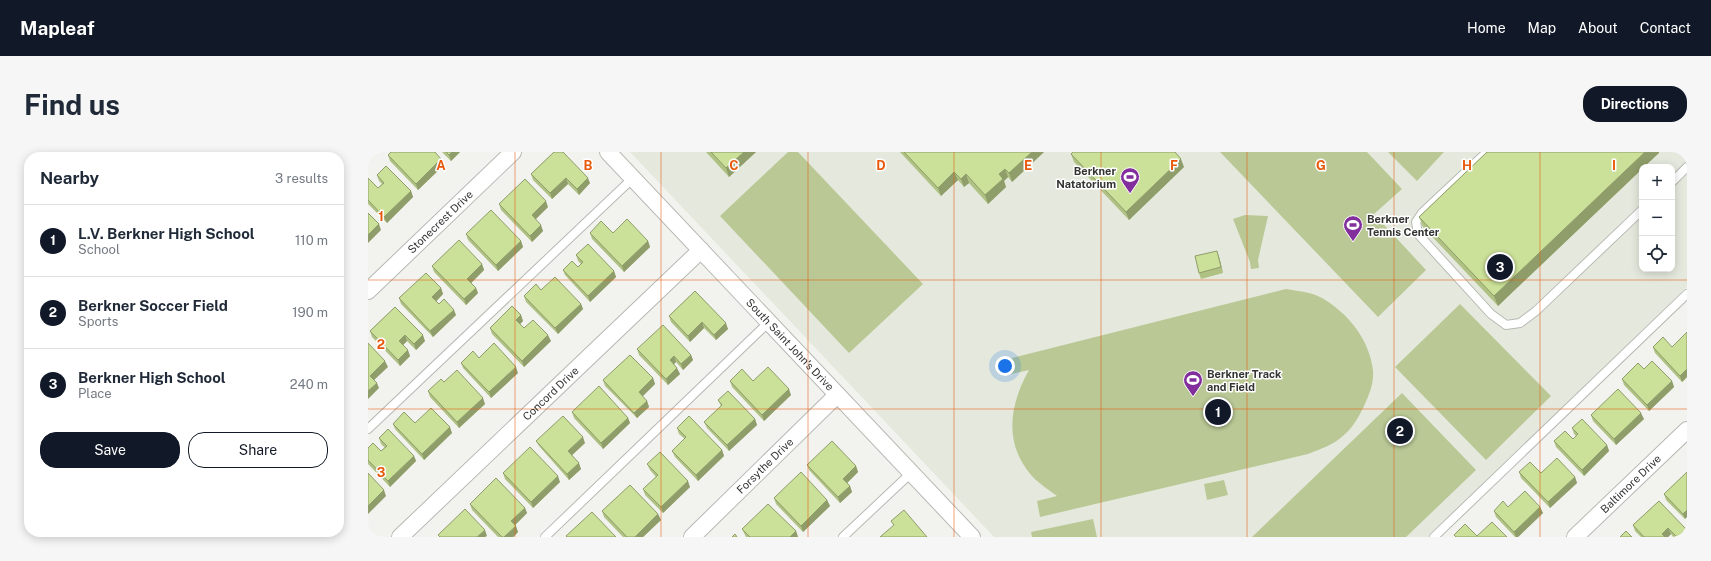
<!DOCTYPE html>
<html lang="en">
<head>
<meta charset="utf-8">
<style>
  :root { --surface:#fff; --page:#f6f6f7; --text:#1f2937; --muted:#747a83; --line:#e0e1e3; --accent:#111827 }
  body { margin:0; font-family:"Public Sans",sans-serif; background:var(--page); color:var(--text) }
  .controls { position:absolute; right:12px; top:12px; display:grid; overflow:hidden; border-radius:8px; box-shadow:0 2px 10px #0003 }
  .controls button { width:36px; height:36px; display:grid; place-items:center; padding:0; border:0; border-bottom:1px solid var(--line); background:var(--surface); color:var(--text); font:20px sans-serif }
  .you { position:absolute; left:637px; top:214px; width:14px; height:14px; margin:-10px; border:3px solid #fff; border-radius:50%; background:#1a73e8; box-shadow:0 0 0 6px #1a73e833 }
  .badge { display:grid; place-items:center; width:26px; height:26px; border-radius:50%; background:var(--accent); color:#fff; font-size:13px; font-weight:700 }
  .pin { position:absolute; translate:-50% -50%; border:2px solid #fff; box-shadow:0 1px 4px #0006 }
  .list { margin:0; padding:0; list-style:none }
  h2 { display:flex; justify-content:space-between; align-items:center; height:52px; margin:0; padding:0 16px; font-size:17px }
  h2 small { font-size:13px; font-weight:400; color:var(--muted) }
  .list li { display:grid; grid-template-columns:26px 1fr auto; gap:12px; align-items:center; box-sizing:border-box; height:72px; padding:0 16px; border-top:1px solid var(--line) }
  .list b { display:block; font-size:15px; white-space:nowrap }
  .list p { margin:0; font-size:13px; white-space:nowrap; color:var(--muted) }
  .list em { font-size:13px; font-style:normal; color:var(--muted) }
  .actions { display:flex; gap:8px; padding:12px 16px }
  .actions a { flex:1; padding:9px 0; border:1px solid var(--accent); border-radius:16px; text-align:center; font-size:14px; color:var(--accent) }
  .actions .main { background:var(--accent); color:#fff }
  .icon { flex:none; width:22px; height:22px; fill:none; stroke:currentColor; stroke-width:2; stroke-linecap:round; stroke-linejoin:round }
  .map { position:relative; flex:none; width:1319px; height:385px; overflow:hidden; border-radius:16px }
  header { display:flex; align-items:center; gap:24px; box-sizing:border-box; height:56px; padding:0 20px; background:var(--accent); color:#fff }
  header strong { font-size:19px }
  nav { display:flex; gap:22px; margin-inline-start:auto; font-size:14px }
  .intro { display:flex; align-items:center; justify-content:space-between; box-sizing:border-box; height:96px; padding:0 24px }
  h1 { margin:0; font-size:28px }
  .button { padding:10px 18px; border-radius:16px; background:var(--accent); color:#fff; font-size:14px; font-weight:700 }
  main { display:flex; gap:24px; padding:0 24px }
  aside { flex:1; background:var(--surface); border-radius:16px; box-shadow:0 2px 10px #0003 }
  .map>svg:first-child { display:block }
  .built { fill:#e5e9dd; fill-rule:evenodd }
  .green { fill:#b9c895 }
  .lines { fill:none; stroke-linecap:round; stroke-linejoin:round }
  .service-casing { stroke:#b7b9b4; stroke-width:10 }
  .minor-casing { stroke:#b7b9b4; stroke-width:18 }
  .service { stroke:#fff; stroke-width:8 }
  .minor { stroke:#fff; stroke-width:16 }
  .wall { fill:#afc183 }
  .shaded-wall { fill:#8e9d6a }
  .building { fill:#cbe098; stroke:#8e9d6a }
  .grid { fill:none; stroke:#e8590c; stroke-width:1; stroke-opacity:0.55 }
  .labels { text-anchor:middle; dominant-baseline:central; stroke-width:3; stroke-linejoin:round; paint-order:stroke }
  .poi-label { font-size:11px; font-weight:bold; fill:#343533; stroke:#fff; text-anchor:start }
  .street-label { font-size:11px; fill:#343533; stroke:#fff }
  .grid-label { font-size:13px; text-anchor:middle; font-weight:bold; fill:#e8590c; stroke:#fff; stroke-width:3; stroke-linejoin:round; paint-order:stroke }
</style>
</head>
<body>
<header>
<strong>Mapleaf</strong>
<nav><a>Home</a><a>Map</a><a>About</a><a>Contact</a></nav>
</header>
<div class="intro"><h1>Find us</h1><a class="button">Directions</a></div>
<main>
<aside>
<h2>Nearby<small>3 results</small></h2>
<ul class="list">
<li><span class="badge">1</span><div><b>L.V. Berkner High School</b><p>School</p></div><em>110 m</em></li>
<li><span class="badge">2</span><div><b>Berkner Soccer Field</b><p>Sports</p></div><em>190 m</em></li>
<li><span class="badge">3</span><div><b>Berkner High School</b><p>Place</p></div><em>240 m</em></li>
</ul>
<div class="actions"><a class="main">Save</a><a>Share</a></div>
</aside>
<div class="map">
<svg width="1319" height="385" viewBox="0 0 1319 385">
  <rect width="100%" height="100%" fill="#f2f3ef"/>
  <path class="built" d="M262,0H1319V135L1064,385H626ZM1274,15H1304V117H1274Z"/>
  <path class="green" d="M420,0H430L555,132L481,201L352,64Z
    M852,0H999L1034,37L1006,62L1058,118L1010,165Z
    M1020,0H1076L1049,29Z
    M877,63L900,64L890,108L891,116L883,117L882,110L865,67Z
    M918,137C930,139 943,140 954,146C980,161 1002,188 1005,219C1006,231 1001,243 996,254C991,264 986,274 977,282C967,292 953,297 940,302L672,365L669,349L689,344C680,337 670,331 663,323C635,290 642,252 661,218L635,224L632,209Z
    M1092,152L1183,244L1118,308L1027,215Z
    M1034,241L1108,318L1038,385H884Z
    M856,328L860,343L839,348L836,332Z
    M725,367L729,385H664L663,380Z"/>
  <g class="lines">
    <defs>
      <path id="service" d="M1119,0L1054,61L1048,70L1050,82L1123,162L1138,173L1152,171L1168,159L1274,58
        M1304,30L1319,15
        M0,277L265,26
        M177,385L401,170
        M475,385L543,321
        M1066,385L1319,142"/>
      <g id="minor">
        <path id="s1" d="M240,0L604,385"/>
        <path id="s2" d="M0,139L145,0"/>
        <path id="s3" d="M32,385L333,98"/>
        <path id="s4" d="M324,385L469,243"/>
        <path id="s5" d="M1207,385L1319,278"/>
      </g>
    </defs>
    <use href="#service" class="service-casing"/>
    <use href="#minor" class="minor-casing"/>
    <use href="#service" class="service"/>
    <use href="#minor" class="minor"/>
  </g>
  <path class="wall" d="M74,0H92L83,9Z
    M186,0L222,31L211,43L200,32L184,47L165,28L163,22Z
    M338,0H388L361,25Z
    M532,0H676L644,30L640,25L636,29L638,35L620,52L601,31L596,35L590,28L573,44Z
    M1119,0H1291V1L1274,15V17L1130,154L1055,75L1051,65Z
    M703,2L816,15L761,68L706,10Z
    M20,3L73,7L76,13L50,38L22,9Z
    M9,23L43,39L45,45L19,71L0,52V26L10,36L14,32L11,29Z
    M131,52L180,55L167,67L175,79L164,90L133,58Z
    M222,81H245L280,89L282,95L256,120L224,87Z
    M98,82L153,89L155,95L130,119L100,88Z
    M208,103L246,119L248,125L222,150L197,123L195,118L210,115L213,112L210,109Z
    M851,105L855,121L833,127L831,121Z
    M114,112L116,118L103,131L108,136L110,141L98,153L66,120L64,114Z
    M73,136L75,142L68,150L71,152L88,163L65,185L33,152L31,146Z
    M173,138L213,152L215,157L190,182L158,150L156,144Z
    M327,139L360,177L348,188L336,176L322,190L303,170L301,164Z
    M27,155L57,189L48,198L39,189L35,193L42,204L32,214L4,185L2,179Z
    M153,163L155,169L152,172L156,176L183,189L156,215L124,182L122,176Z
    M1319,180V225L1314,230L1287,201L1285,195H1304Z
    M269,197L323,203L325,208L315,218L308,210L306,212L312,222L300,233L271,203Z
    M111,206L150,221L123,246L95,216L93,211Z
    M1276,217L1304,229L1306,235L1281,259L1256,233L1254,227Z
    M285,226L287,232L274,244L279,249L281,255L269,266L237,234L235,228Z
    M362,229H385L423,243L396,269L364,235Z
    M76,230L117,252L91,276L62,245L60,239Z
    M350,248L387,267L389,273L361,299L339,276L336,270L353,254Z
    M204,260L260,266L262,271L235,297L206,266Z
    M1223,263L1276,267L1248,293L1225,269Z
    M47,271L84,281L56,308L27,277L25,272Z
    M309,276L354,298L356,304L330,329L307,305L304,299L317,287L311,282Z
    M1204,276L1239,293L1241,299L1216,324L1188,295L1186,289L1205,287L1208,284L1206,282Z
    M11,286L46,304L48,309L22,335L0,312V296L13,299L17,296L13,292Z
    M168,289L217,291L204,303L213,317L201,328L171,294Z
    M279,312L322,335L295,361L277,343L275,337L288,325L282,318Z
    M439,313L488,314L490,320L479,331L482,334L484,340L472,351L441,318Z
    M1151,320L1173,321L1207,325L1209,331L1182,356L1153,326Z
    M1319,320L1317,367L1298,348L1296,342Z
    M135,321L192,330L165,356L137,327Z
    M406,346L459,348L462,354L435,380L408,352Z
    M1291,349L1319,385H1305L1303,382L1300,385H1273L1267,379L1265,373Z
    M102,352L157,356L159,361L147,373L150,380L145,385H130L104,358Z
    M1172,355L1175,361L1150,385H1147L1128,365L1126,359Z
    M234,359L290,362L293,368L275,385H255L236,365Z
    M374,377L428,379L430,385H378Z"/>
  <path class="shaded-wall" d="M84,0H92L83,9L81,3Z
    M376,0H388L361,25L358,16Z
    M664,0H676L644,30L641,21Z
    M1277,0H1291V1L1276,15H1274V17L1130,154L1126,144Z
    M73,7L76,13L50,38L48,32Z
    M813,7L816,15L761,68L758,60Z
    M637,17L640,25L636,29L638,35L620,52L617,43L631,22Z
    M586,20L590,28L573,44L570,36Z
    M598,22L601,31L596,35L593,27Z
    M198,26L200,32L184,47L182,41Z
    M220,26L222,31L211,43L209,37Z
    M43,39L45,45L19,71L16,65Z
    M178,49L180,55L166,69L164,63Z
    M11,72L13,78L0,91V83Z
    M173,73L175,79L164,90L162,84Z
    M153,89L155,95L130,119L128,113Z
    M280,89L282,95L256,120L254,114Z
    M849,99L851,105L855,121L853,115Z
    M114,112L116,118L101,133L99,127Z
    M246,119L248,125L222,150L220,144Z
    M73,136L75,142L66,151L64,145Z
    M108,136L110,141L98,153L96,147Z
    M213,152L215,157L190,182L187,176Z
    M86,158L88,163L65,185L62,179Z
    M153,163L155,169L150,174L148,168Z
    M334,170L336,176L322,190L320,184Z
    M358,171L360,177L348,188L346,183Z
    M37,183L39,189L33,195L31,189Z
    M55,183L57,189L48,198L46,192Z
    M180,183L183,189L156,215L154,209Z
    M40,198L42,204L32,214L30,208Z
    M323,203L325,208L315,218L313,212Z
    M306,204L308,210L304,214L302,208Z
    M17,209L20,215L4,230L2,224Z
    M148,215L150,221L123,246L121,240Z
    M309,216L312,222L300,233L298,227Z
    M1319,217V225L1314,230L1312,224Z
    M285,226L287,232L273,246L271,240Z
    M1304,229L1306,235L1281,259L1279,253Z
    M9,231L11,236L0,247V239Z
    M421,237L423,243L396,269L394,263Z
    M115,246L117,252L91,276L89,270Z
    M279,249L281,255L269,266L266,261Z
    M1273,261L1276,267L1248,293L1246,287Z
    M260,266L262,271L235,297L233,291Z
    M387,267L389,273L361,299L359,293Z
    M82,275L84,281L56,308L54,302Z
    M215,285L217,291L202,305L200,299Z
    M1239,293L1241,299L1216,324L1214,318Z
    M354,298L356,304L330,329L328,323Z
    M46,304L48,309L22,335L20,329Z
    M211,311L213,317L201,328L199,322Z
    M488,314L490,320L477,333L475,327Z
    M190,324L192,330L165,356L163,350Z
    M1207,325L1209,331L1182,356L1180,350Z
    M320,329L322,335L295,361L293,355Z
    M482,334L484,340L472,351L470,345Z
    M16,338L18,344L0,362V354Z
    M459,348L462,354L435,380L433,374Z
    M1172,355L1175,361L1150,385H1148L1146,380Z
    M157,356L159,361L145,375L143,369Z
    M1319,358V365L1317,367L1315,362Z
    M290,362L293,368L275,385H267Z
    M148,374L150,380L145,385H136Z
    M1300,376L1303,382L1300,385H1295L1294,382Z
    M117,378L119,384L117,385H109Z
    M428,379L430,385H422Z
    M1319,379V385H1313Z"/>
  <path class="building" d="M23,0H67L73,7L48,32L20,3Z
    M78,0H84L81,3Z
    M186,0H195L220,26L209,37L198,26L182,41L163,22Z
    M343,0H376L358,16Z
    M536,0H664L641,21L637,17L631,22L635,27L617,43L598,22L593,27L586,20L570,36Z
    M705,0H807L813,7L758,60L703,2Z
    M1119,0H1277L1126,144L1051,65Z
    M18,14L43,39L16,65L0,48V26L10,36L16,31L9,23Z
    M157,27L178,49L164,63L173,73L162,84L131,52Z
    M123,58L153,89L128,113L98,82Z
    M0,61L11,72L0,83Z
    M259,67L280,89L254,114L222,81L233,69L245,81Z
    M91,88L114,112L99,127L108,136L96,147L64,114Z
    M220,92L246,119L220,144L195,118L204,109L210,115L215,110L208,103Z
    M849,99L853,115L831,121L827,104Z
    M58,121L73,136L64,145L71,152L76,147L86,158L62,179L31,146Z
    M187,125L213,152L187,176L156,144L168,132L173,138Z
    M327,139L358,171L346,183L334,170L320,184L301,164Z
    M144,154L153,163L148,168L156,176L165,168L180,183L154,209L122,176Z
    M27,155L55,183L46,192L37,183L31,189L40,198L30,208L2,179Z
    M295,173L323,203L313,212L306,204L302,208L309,216L298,227L269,197Z
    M1319,180V217L1312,224L1285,195L1295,185L1304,195Z
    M0,191L17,209L2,224L9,231L0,239Z
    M126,191L148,215L121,240L93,211L105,199L111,206Z
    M262,203L285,226L271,240L279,249L266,261L235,228Z
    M1284,209L1304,229L1279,253L1254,227L1270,211L1276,217Z
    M400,215L421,237L394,263L362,229L374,217L385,229Z
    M89,218L115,246L89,270L60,239L73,227L76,230Z
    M231,234L260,266L233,291L204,260Z
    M1250,237L1273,261L1246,287L1223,263Z
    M360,239L387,267L359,293L336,270L354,253L350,248Z
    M63,256L82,275L54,302L25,272L36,260L47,271Z
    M195,264L215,285L200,299L211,311L199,322L168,289Z
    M321,264L354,298L328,323L304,299L318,285L309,276Z
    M1214,267L1239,293L1214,318L1186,289L1197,279L1205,287L1210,282L1204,276Z
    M20,277L46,304L20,329L0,308V296L5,291L13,299L19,294L11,286Z
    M464,289L488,314L475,327L482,334L470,345L439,313Z
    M162,295L190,324L163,350L135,321Z
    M292,300L320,329L293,355L275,337L290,323L279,312Z
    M1189,306L1207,325L1180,350L1151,320L1162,310L1173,321Z
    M433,320L459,348L433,374L406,346Z
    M1319,320V358L1315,362L1296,342Z
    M0,321L16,338L0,354Z
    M128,326L157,356L143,369L148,374L136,385H134L102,352Z
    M262,333L290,362L267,385H259L234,359Z
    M1157,339L1172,355L1146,380L1126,359L1135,349L1140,355Z
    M1291,349L1319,378V379L1313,385H1309L1300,376L1294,382L1297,385H1276L1265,373Z
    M400,352L428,379L422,385H382L374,377Z
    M97,357L117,378L109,385H72L70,383Z
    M536,358L559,385H512L526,373L523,369Z
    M224,360L248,385H199L198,384Z
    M1124,370L1139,385H1088L1086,383L1097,372L1109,384Z
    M1258,379L1264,385H1252Z
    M367,382L369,385H364Z"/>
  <path class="grid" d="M147,0V385M293,0V385M440,0V385M586,0V385M733,0V385M879,0V385M1026,0V385M1172,0V385M0,128H1319M0,257H1319"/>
  <defs>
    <symbol id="stadium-pin" viewBox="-11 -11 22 30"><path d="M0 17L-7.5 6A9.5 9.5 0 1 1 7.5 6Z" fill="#822e9d" stroke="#fff"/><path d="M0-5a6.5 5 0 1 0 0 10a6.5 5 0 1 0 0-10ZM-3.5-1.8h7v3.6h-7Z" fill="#fff"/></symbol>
  </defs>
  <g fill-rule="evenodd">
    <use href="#stadium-pin" x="751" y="14" width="22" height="30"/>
    <use href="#stadium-pin" x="974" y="62" width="22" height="30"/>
    <use href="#stadium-pin" x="814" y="217" width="22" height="30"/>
  </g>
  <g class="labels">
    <g class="poi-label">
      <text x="748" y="19" text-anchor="end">Berkner<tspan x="748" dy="13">Natatorium</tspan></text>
      <text x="999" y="67">Berkner<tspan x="999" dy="13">Tennis Center</tspan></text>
      <text x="839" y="222">Berkner Track<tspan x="839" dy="13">and Field</tspan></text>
    </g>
    <g class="street-label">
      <text stroke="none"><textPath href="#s2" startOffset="100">Stonecrest Drive</textPath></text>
      <text stroke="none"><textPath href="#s1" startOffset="265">South Saint John's Drive</textPath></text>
      <text stroke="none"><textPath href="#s3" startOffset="208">Concord Drive</textPath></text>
      <text stroke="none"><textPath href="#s4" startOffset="102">Forsythe Drive</textPath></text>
      <text stroke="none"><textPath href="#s5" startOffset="77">Baltimore Drive</textPath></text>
    </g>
  </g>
  <g class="grid-label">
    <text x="73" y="18">A</text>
    <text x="220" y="18">B</text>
    <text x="366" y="18">C</text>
    <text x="513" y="18">D</text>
    <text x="660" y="18">E</text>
    <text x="806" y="18">F</text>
    <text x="953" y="18">G</text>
    <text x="1099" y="18">H</text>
    <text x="1246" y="18">I</text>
    <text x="13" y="69">1</text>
    <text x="13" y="197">2</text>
    <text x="13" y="325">3</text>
  </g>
</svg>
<div class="controls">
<button>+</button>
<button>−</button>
<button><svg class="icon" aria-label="locate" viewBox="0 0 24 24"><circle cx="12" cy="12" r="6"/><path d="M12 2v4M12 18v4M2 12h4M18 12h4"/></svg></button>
</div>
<div class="you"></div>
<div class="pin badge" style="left:850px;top:260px">1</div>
<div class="pin badge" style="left:1032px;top:279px">2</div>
<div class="pin badge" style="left:1132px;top:115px">3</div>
</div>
</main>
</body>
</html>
